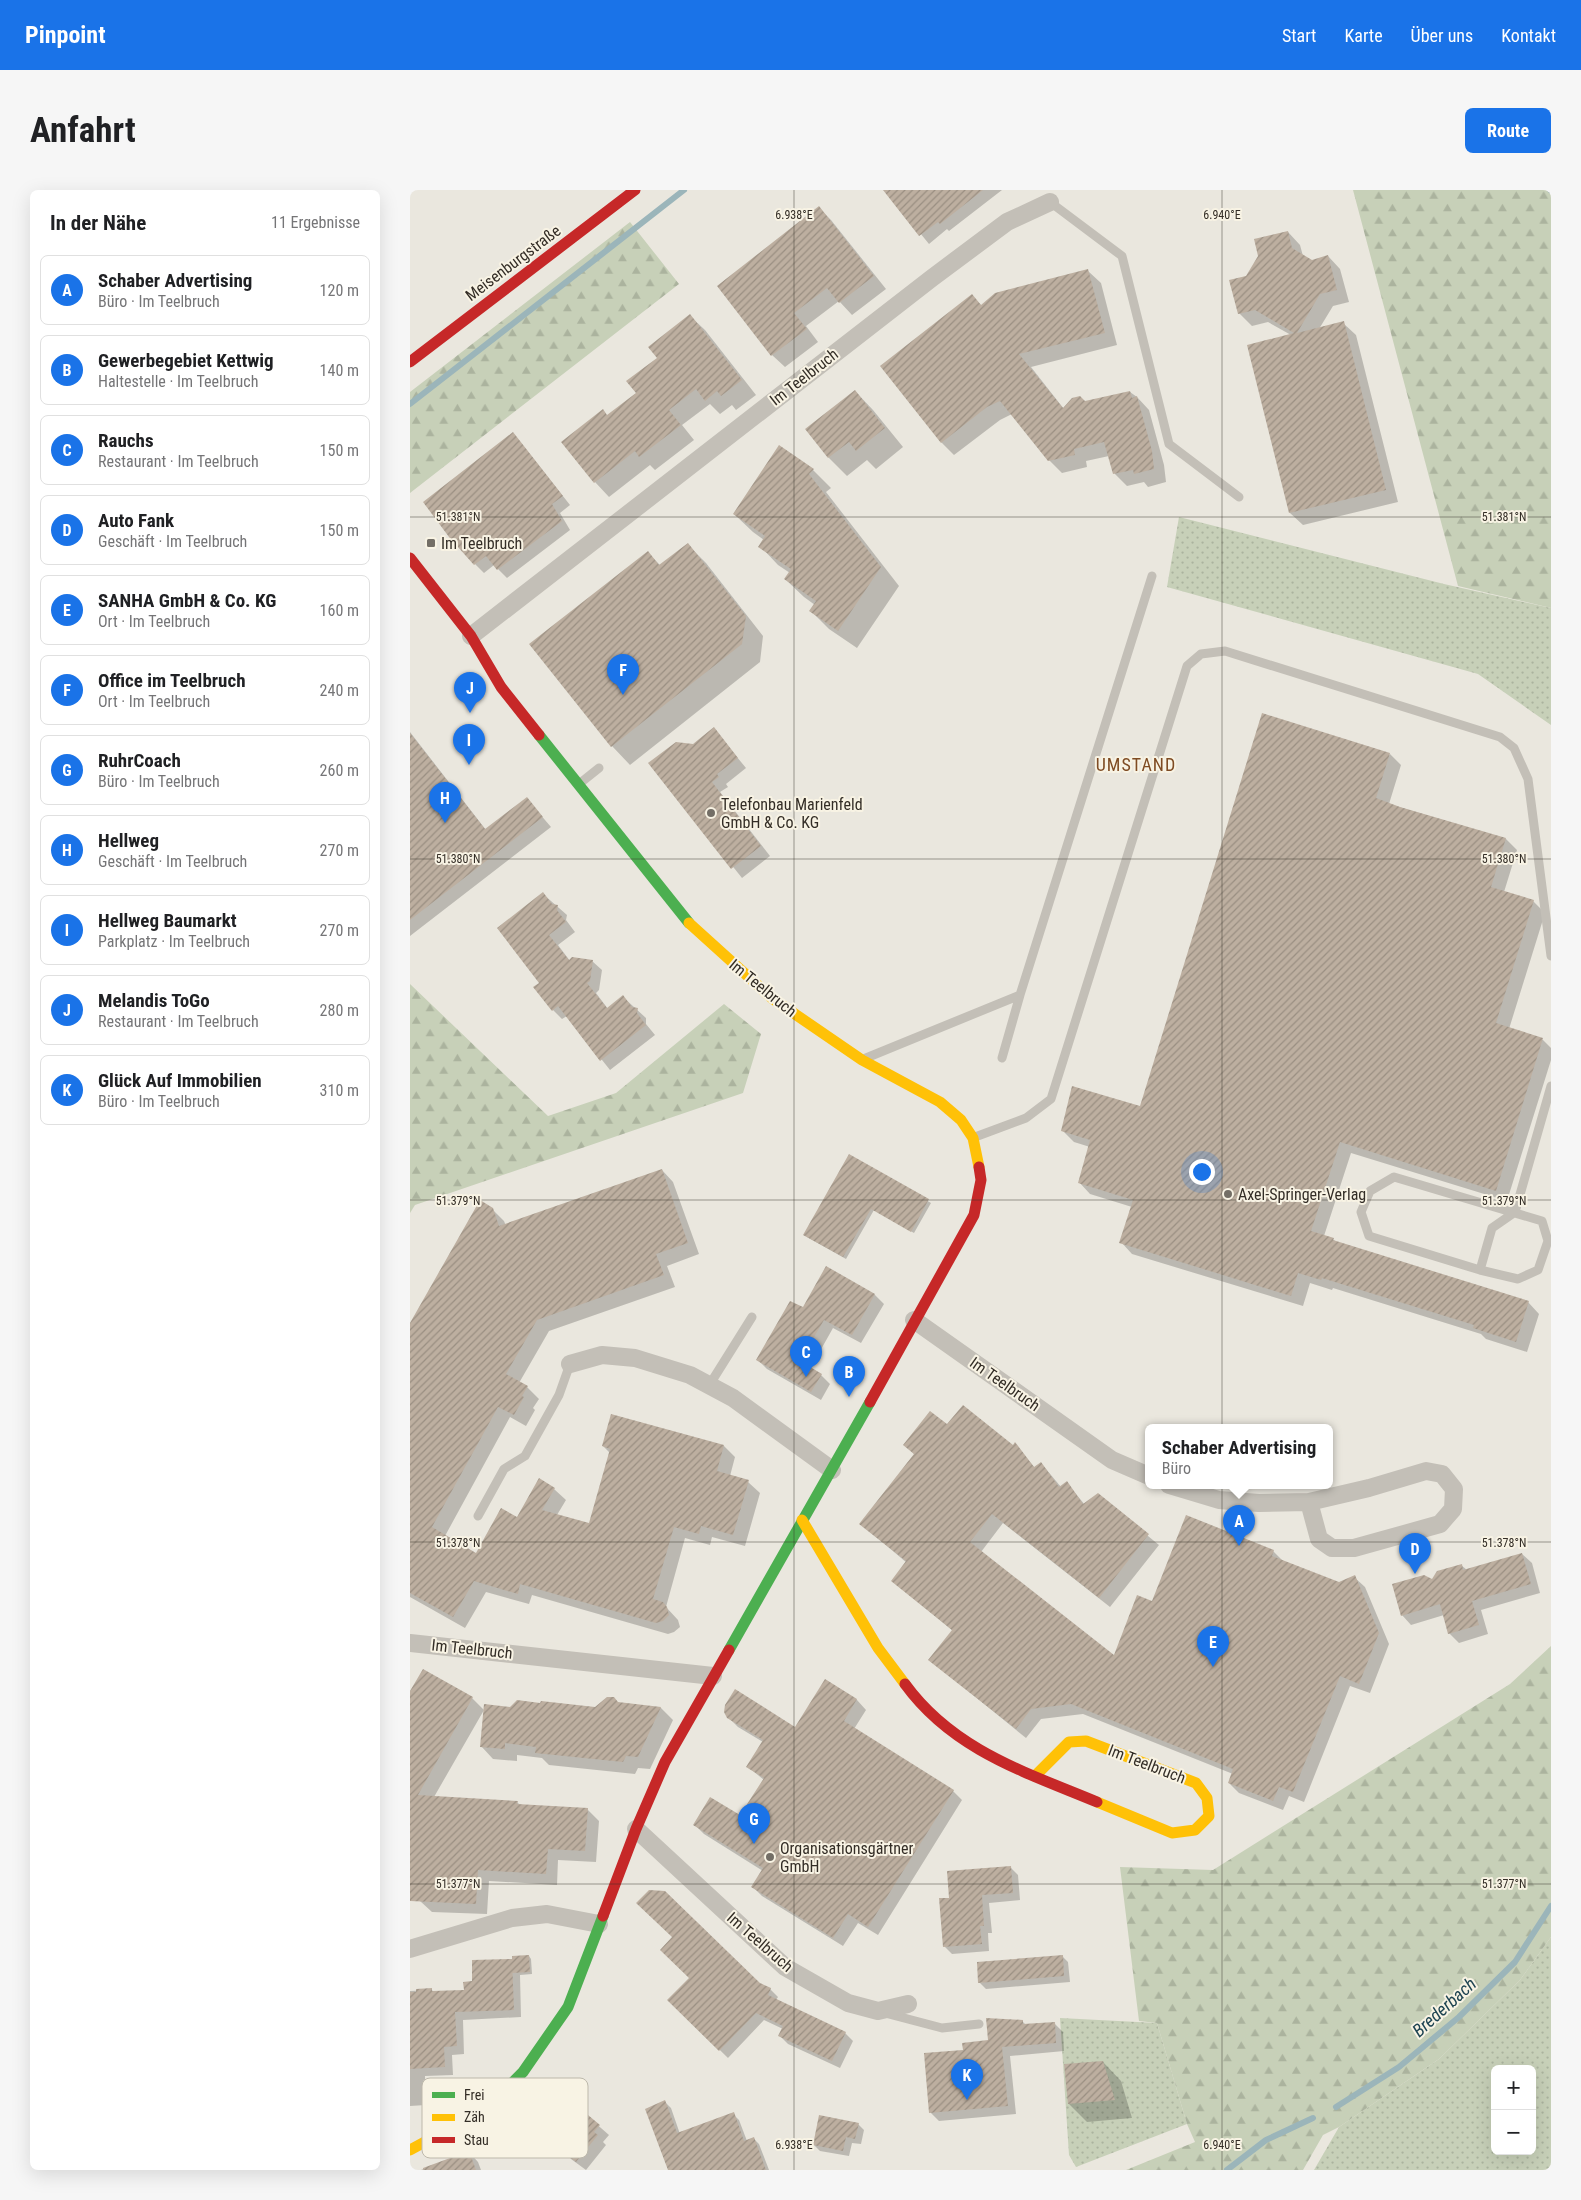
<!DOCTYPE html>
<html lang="de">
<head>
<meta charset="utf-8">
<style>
  :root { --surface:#fff; --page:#f6f6f6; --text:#202124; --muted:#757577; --line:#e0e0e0; --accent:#1a73e8 }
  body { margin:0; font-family:"Roboto Condensed",sans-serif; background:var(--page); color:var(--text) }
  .controls { position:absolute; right:15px; bottom:15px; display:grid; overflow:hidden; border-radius:8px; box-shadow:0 5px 20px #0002 }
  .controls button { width:45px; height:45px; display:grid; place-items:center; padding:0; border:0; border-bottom:1px solid var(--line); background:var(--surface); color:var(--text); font:25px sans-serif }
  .you { position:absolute; left:791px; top:981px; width:18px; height:18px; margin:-12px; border:4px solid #fff; border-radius:50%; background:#1a73e8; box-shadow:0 0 0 8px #1a73e833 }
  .badge { display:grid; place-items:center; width:32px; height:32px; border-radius:50%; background:var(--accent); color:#fff; font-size:16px; font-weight:700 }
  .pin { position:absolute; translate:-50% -41px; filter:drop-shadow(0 1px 2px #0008) }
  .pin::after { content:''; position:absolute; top:26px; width:18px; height:15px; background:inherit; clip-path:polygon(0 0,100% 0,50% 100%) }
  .popup { position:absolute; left:735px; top:1234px; width:188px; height:65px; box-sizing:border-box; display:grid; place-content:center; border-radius:8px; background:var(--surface); filter:drop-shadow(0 1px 4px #0005); font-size:16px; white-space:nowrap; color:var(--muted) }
  .popup b { font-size:19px; color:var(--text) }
  .popup::after { content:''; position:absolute; left:50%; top:100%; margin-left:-10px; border:10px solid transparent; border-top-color:var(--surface) }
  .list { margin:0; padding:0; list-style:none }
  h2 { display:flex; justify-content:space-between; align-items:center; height:65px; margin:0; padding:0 20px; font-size:21px }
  h2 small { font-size:16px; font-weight:400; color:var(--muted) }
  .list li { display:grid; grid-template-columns:32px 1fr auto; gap:15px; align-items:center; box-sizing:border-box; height:70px; margin:0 10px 10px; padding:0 10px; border:1px solid var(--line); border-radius:8px }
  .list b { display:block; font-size:19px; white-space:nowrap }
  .list p { margin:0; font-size:16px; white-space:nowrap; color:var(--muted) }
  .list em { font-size:16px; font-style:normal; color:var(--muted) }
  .map { position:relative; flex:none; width:1141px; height:1980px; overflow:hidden; border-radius:8px }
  header { display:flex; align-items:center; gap:30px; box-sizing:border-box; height:70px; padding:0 25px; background:var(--accent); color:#fff }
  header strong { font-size:24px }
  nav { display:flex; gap:28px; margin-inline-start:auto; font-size:18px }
  .intro { display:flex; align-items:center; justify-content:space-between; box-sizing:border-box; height:120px; padding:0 30px }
  h1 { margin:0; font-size:35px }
  .button { padding:12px 22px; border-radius:8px; background:var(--accent); color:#fff; font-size:18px; font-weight:700 }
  main { display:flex; gap:30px; padding:0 30px }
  aside { flex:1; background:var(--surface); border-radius:8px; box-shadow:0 5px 20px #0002 }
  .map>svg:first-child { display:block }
  .grass { fill:url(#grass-dots); fill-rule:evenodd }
  .forest { fill:url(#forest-firs) }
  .shadow { fill:#0003 }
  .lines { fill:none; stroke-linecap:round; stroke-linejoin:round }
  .stream { stroke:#9bb5ba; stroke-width:6 }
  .building { fill:url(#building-hatch) }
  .lane { stroke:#c3bfb7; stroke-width:9 }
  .street { stroke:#c3bfb7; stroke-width:18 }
  .fast { stroke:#4caf50; stroke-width:11 }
  .slow { stroke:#ffc107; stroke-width:11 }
  .jam { stroke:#c62828; stroke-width:11 }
  .ticks { fill:none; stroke:#332d26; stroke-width:1; stroke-opacity:0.45 }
  .poi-dot { fill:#736e66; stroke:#f8f3e4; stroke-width:2 }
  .labels { text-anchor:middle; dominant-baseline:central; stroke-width:4; stroke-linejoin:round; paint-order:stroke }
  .street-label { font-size:16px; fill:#332d26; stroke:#f8f3e4 }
  .poi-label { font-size:16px; fill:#332d26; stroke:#f8f3e4; text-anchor:start }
  .neighbourhood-label { font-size:18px; letter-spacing:1px; fill:#7e4b23; stroke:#f8f3e4 }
  .water-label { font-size:18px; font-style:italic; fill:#1e4452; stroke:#f8f3e4 }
  .key { fill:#f8f3e4; stroke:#bdb8ab; stroke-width:1 }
  .key-label { font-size:14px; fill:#332d26 }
  .ticks-label { font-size:12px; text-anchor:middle; fill:#332d26; stroke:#f8f3e4; stroke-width:4; stroke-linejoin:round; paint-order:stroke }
</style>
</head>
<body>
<header>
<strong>Pinpoint</strong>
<nav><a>Start</a><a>Karte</a><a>Über uns</a><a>Kontakt</a></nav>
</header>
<div class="intro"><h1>Anfahrt</h1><a class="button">Route</a></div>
<main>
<aside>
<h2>In der Nähe<small>11 Ergebnisse</small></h2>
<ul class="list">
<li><span class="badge">A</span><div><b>Schaber Advertising</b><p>Büro · Im Teelbruch</p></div><em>120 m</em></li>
<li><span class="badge">B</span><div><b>Gewerbegebiet Kettwig</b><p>Haltestelle · Im Teelbruch</p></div><em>140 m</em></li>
<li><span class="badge">C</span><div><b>Rauchs</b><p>Restaurant · Im Teelbruch</p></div><em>150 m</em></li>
<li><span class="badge">D</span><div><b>Auto Fank</b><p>Geschäft · Im Teelbruch</p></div><em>150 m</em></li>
<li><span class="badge">E</span><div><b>SANHA GmbH &amp; Co. KG</b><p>Ort · Im Teelbruch</p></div><em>160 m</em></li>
<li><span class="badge">F</span><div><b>Office im Teelbruch</b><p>Ort · Im Teelbruch</p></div><em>240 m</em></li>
<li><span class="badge">G</span><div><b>RuhrCoach</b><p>Büro · Im Teelbruch</p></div><em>260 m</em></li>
<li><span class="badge">H</span><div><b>Hellweg</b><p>Geschäft · Im Teelbruch</p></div><em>270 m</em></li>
<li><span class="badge">I</span><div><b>Hellweg Baumarkt</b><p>Parkplatz · Im Teelbruch</p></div><em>270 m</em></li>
<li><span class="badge">J</span><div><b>Melandis ToGo</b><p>Restaurant · Im Teelbruch</p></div><em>280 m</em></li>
<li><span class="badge">K</span><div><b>Glück Auf Immobilien</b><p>Büro · Im Teelbruch</p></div><em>310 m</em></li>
</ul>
</aside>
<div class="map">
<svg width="1141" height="1980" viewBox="0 0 1141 1980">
  <defs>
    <pattern id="grass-dots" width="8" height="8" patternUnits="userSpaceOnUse" patternTransform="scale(1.25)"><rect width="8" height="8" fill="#c7d0b8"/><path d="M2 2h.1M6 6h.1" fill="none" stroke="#abb39e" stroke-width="1.8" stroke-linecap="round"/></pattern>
    <pattern id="forest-firs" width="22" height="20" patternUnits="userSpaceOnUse" patternTransform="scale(1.25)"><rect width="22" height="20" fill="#c7d0b8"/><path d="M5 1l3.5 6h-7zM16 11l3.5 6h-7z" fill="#abb39e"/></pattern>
    <pattern id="building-hatch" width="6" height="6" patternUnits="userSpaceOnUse" patternTransform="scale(1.25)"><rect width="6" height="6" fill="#bdafa0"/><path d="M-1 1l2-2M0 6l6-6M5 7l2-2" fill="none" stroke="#9a8f82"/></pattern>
  </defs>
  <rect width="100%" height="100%" fill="#eae7de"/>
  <path class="grass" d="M769,327L1034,394L1141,418V535L1068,484L757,397Z
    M1141,1747V1980H904L929,1937L1029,1869L1110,1790ZM1085,1879H1122V1961H1085Z
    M650,1828L747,1833L777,1934L666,1977L659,1965Z"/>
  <path class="forest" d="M943,0H1141V418L1048,396Z
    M220,32L269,94L0,303V202Z
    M0,794L138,926L206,903L314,814L351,844L333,903L5,1015L0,1023Z
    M1141,1456V1747L1110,1790L1029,1869L929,1937L913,1945L893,1980H716L785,1952L777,1934L747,1833L729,1831L710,1677L803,1680L1100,1494Z"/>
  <path class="shadow" d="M475,0H592L539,41L537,39L519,54Z
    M409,18L421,30L476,99L442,125L429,111L396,136L408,152L375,177L362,165L308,96Z
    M878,42L890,55L893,66L901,71L918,66L930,79L939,112L923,116L909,139L933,133L946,145L988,312L893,335L880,323L838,156L881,145L858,132L842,136L829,123L837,87Z
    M678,81L691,93L707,155L621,177L654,219L720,202L727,207L739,220L754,275L756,292L738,297L734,292L717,296L704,283L699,266L676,271L677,277L652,283L639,270L602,224L590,230L544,265L532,253L472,177L562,106L572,116Z
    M280,126L295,140L346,205L326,220L322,215L310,224L300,214L272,235L284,250L245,280L240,275L199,307L185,292L198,226L227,203L248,168Z
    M445,201L463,220L493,257L466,279L457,270L437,286L419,268L397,239Z
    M111,253L160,315L150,323L160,340L97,388L84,375L74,383L65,374Z
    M370,257L403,280L421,298L416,302L489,396L447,458L419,439L401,421L405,415L394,407L375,389L380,383L368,375L350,356L354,350L343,342L324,324Z
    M278,355L296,373L353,446L350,472L220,575L202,556L121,454L238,363L251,376Z
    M304,539L336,578L316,594L318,597L310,602L360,666L332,688L240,573L283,556Z
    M0,542L76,640L117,609L141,637L0,746Z
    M980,564L991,575L979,614L1096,649L1107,660L1094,702L1123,711L1135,723L1099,839L1133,850L1141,858V870L1097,1011L941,963L914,1046L923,1049L927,1053L1118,1112L1129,1124L1117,1162L1076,1149L1071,1144L923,1098L922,1100L900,1093L893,1116L722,1064L711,1052L722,1017L680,1004L669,992L680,957L664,952L652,940L731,918Z
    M133,704L157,725L156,730L165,742L148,755L160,771H182L192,780L189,800L186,803L198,819L213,807L236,828V834L245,845L200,880L157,826L152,829L143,820L131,793Z
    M439,965L521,1013L504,1043L464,1020L436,1069L397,1047Z
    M252,980L263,992L289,1064L257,1076L265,1097L139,1141L109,1193L117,1197L129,1209L123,1218L125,1220L116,1236L100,1227L35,1346L67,1365L144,1299L156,1310L147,1325L180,1334L200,1263L193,1256H314L325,1267L320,1286L338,1292L350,1303L335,1356L302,1347L300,1355L275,1348L256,1417L268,1430L270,1437L264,1442L258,1444L122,1405L119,1414L76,1402L55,1438L0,1407V1136L82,1019L94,1031L96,1036Z
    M417,1078L465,1105L474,1114L451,1153L423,1138L400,1179L411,1185L420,1194L411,1210L357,1179L348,1170L393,1119Z
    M537,1236L604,1256L605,1254L625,1278L631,1273L651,1297L657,1293L675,1315L688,1305L749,1355L700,1417L593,1333L571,1362L704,1467L742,1412L863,1361L874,1372L929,1394L944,1387L955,1397L979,1454L960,1503L940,1496L894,1612L879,1606L873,1620L829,1603L819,1593L823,1584L673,1524L631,1529L616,1548L520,1470L543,1441L483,1391L497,1373L451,1334L505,1265L495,1255Z
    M1112,1364L1122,1373L1130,1403L1071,1420L1078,1444L1049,1453L1039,1443L1034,1425L1001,1435L992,1425L1023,1391L1051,1375L1057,1380Z
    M13,1480L62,1508L74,1520L24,1607L107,1612L111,1616L177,1619L189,1631L186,1672L148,1670L147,1695L79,1691L77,1724L22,1722L10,1711L0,1624V1504Z
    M416,1490L447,1510L456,1520L444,1539L543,1601L552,1610L468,1745L448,1733L433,1756L352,1706L343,1697L353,1681L294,1644L284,1634L331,1627L354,1590L338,1577L353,1552L328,1537L318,1527L385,1539Z
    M208,1513L251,1518L263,1530L240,1579L228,1578L225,1584L139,1575L132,1568L107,1565V1571L83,1569L71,1556L101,1518H185Z
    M600,1677L608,1685L610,1710L579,1713L582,1743H578L579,1761L542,1764L534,1756L540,1709Z
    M119,1766L121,1769L122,1784L110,1785L111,1827L53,1830L54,1864L42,1865L43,1885L15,1886L16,1915L0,1916V1801L22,1800L24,1803L55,1802L64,1792L101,1770Z
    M652,1766L658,1772L660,1792L576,1799L570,1793Z
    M349,1794L360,1799L368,1807L366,1810L435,1843L443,1851L430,1878L378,1854L370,1846L373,1839L354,1830L318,1868L259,1810Z
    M612,1831L616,1835L644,1833L653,1842L654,1861L600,1866L606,1924L529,1931L520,1922L554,1861L579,1852Z
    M693,1872L711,1891L722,1928L677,1932L659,1914Z
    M146,1891L178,1920L175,1924L199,1945L193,1952L196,1955L176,1980L161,1969L141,1946L157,1927L142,1916Z
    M255,1912L261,1918L270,1944L323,1924L329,1930L337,1951L343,1948L349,1954L359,1980H259Z
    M448,1934L454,1940L451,1954L442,1953L439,1966L410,1961L404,1955Z
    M59,1962L68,1972L71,1980H11Z"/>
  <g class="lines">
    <path class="stream" d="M1140,0L1141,1
      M0,214L274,0
      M926,1917L989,1877L1049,1827L1105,1772L1141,1716
      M817,1980L856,1950L903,1928"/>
  </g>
  <path class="building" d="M473,0H573L530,34L528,32L509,46Z
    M409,16L464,86L429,113L417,98L384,123L397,139L361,166L307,96Z
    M878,41L882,58L902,70L918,65L927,100L910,104L887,143L934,131L976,300L879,323L837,155L884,143L845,120L828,124L819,90L836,86L848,66L844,49Z
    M678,79L695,143L609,164L653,218L662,208L670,206L675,211L720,201L722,208L727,206L742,261L744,279L724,284L723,280L703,284L694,252L664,259L665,265L638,271L590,211L577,217L531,253L470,176L562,104L571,115L585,103Z
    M280,124L332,190L311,206L307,201L295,211L286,199L259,220L271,235L229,267L225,261L184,293L151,252L193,219L197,225L226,203L216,191L247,168L238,157Z
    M445,200L475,238L446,261L439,252L418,268L395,239Z
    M103,242L153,306L142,314L152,331L87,380L76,366L64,375L39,347L13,312Z
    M369,255L404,279L399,284L471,377L428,441L399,421L406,411L374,389L381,379L348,357L355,346L323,324Z
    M278,353L336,426L332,454L201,557L119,454L238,361L249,375Z
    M852,523L980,563L966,608L990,617L1096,648L1081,697L1124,710L1086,833L1133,848L1086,1001L930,952L901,1041L924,1048L923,1050L1119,1111L1106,1152L1063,1138L1064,1135L912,1088L911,1090L888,1083L881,1106L709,1053L723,1010L668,993L680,950L651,941L662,896L730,916Z
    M304,537L328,568L307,584L309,587L302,592L351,656L321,679L238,573L266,552L283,554Z
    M0,543L75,639L117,607L133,627L0,730Z
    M133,702L142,714L148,715L147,720L156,732L139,745L159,770L162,767L183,770L180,791L177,793L197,818L213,805L222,817L228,818L227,823L236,835L190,871L148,816L142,821L123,797L129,793L87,738Z
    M439,964L519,1009L501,1042L461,1019L433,1067L393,1045Z
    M252,979L278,1053L246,1064L254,1085L127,1130L96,1184L118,1196L112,1206L114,1207L104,1225L88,1217L22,1337L66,1363L91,1318L107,1327L129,1288L145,1298L132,1320L179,1333L200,1259L192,1256L201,1224L314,1255L307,1281L339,1290L323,1345L291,1336L289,1344L264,1337L243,1409L253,1412L257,1417L259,1425L253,1431L246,1433L110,1394L108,1404L64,1391L43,1427L0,1403V1133L70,1010L83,1018L89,1036Z
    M416,1076L465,1104L442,1145L414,1130L390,1171L412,1184L401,1202L346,1170L380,1111L393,1117Z
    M553,1215L603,1255L605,1252L624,1277L631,1272L649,1297L657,1291L673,1314L688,1303L739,1344L689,1408L582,1324L560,1352L704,1465L727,1405L742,1411L776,1325L864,1360L862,1366L929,1392L945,1385L969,1443L949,1494L930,1486L883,1602L869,1597L863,1611L818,1593L823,1579L661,1514L621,1519L606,1539L518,1470L542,1440L481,1391L496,1371L449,1334L504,1264L493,1255L520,1221L537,1234Z
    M1112,1363L1121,1394L1062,1411L1069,1435L1038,1444L1030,1414L991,1426L982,1394L1014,1385L1022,1389L1027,1381L1052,1374L1053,1380Z
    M13,1479L63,1507L8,1605L108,1611L107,1614L178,1618L175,1661L138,1659L136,1684L68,1680L66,1714L0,1711V1501Z
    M415,1489L447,1509L434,1531L544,1600L458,1737L438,1724L423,1748L341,1697L353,1678L283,1635L300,1607L330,1625L354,1588L336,1577L353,1550L317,1528L314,1522L315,1515L325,1499L385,1537Z
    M197,1507H204L208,1512L251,1517L228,1567L216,1566L213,1572L125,1563L126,1557L95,1553V1559L70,1557L74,1514L100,1517L107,1510L130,1513L131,1511L185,1517Z
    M601,1676L603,1703L572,1705L574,1736H570L572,1754L533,1757L529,1708H539L537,1681Z
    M239,1700L255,1701L350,1793L361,1798L358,1805L436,1842L422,1871L368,1846L373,1836L346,1823L309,1861L257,1810L279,1788L250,1760L262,1747L226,1713Z
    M119,1765L120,1782L102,1783V1766Z
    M653,1765L654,1786L568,1793L567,1772Z
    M102,1769L104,1820L45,1822L47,1856L34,1857L35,1877L0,1879V1802H6V1799L22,1798V1801L54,1800L53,1792L62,1791V1770Z
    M576,1828L613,1830V1834L645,1832L646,1853L592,1857L598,1916L519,1923L514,1863L553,1860L552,1853L578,1850Z
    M693,1871L705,1910L658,1914L654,1874Z
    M145,1889L170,1909L166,1915L190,1935L184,1942L188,1945L166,1972L150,1960L153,1957L139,1946L156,1927L131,1907Z
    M255,1910L267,1943L324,1922L334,1951L344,1947L356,1980H258L235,1919Z
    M409,1925L449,1933L445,1949L436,1947L433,1961L403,1955Z
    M59,1961L66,1980H13V1978Z"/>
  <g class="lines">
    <path class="lane" d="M640,12L712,66L759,254L829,307
      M169,594L189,578
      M456,868L610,805
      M592,868L610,805L742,386
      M565,947L616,928L641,909L777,476L791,464L815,461L1090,547L1104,558L1118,589L1141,766
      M984,987L1132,1031L1138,1051L1128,1080L1108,1089L1070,1080L959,1046L951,1022L960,1001Z
      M1070,1080L1082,1038L1105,1022L1141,896
      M300,1194L342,1127
      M68,1326L94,1279L115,1266L149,1205L160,1174
      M475,1823L532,1838L569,1834"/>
    <path class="street" d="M61,446L522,88L597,32L640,12
      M504,1130L702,1270L739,1286
      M160,1174L192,1165L225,1168L280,1185L323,1208L422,1280
      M759,1295L809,1310L849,1313L899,1312L959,1298L1016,1281L1032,1284L1044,1299L1043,1319L1030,1334L944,1358H922L909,1349L899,1312
      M0,1453L303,1486
      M226,1639L375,1777L438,1813L468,1821L498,1814
      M0,1759L102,1728L137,1724L189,1734"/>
    <path class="fast" d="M129,545L279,733
      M319,1460L460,1212
      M101,1894L113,1882L158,1817L193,1726"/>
    <path class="slow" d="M279,733L363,809L452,870L530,912L551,930L563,948L569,977
      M392,1330L468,1458L495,1494
      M625,1586L659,1552L676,1551L786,1593L797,1608L799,1626L785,1640L762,1643L687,1612
      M0,1960L70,1922L101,1894"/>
    <path class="jam" d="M0,172L225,0
      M0,368L61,446L91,497L129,545
      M460,1212L564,1025L571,990L569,977
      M495,1494C543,1560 615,1582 687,1612
      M193,1726L226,1639L255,1572L319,1460"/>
  </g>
  <path class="ticks" d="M384,0V1980M812,0V1980M0,327H1141M0,669H1141M0,1010H1141M0,1352H1141M0,1694H1141"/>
  <g class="poi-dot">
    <rect x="16" y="348" width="10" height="10" rx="2.5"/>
    <circle cx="301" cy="623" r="5"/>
    <circle cx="818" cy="1004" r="5"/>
    <circle cx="360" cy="1667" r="5"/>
  </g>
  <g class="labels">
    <g class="street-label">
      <text transform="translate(103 73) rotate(-37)">Meisenburgstraße</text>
      <text transform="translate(394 187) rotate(-38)">Im Teelbruch</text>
      <text transform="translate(353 798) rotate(39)">Im Teelbruch</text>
      <text transform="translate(595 1194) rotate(35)">Im Teelbruch</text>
      <text transform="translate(62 1459) rotate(6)">Im Teelbruch</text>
      <text transform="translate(737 1574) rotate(21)">Im Teelbruch</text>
      <text transform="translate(350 1752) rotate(41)">Im Teelbruch</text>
    </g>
    <g class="poi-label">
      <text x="31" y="353">Im Teelbruch</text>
      <text x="311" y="614">Telefonbau Marienfeld<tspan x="311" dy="18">GmbH &amp; Co. KG</tspan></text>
      <text x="828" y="1004">Axel-Springer-Verlag</text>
      <text x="370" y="1658">Organisationsgärtner<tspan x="370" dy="18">GmbH</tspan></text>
    </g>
    <g class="neighbourhood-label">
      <text x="726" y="574">UMSTAND</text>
    </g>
    <g class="water-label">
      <text transform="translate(1034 1817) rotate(-42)">Brederbach</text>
    </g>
  </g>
  <rect x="12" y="1888" width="166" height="80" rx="8" class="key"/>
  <rect x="22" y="1902" width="23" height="6" fill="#4caf50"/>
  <rect x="22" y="1924" width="23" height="7" fill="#ffc107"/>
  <rect x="22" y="1947" width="23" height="6" fill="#c62828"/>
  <g class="key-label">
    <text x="54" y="1910">Frei</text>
    <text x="54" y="1932">Zäh</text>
    <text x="54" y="1955">Stau</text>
  </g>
  <g class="ticks-label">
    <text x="384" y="29">6.938°E</text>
    <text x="812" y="29">6.940°E</text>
    <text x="48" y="331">51.381°N</text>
    <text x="1094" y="331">51.381°N</text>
    <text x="48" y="673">51.380°N</text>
    <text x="1094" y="673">51.380°N</text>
    <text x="48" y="1015">51.379°N</text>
    <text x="1094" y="1015">51.379°N</text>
    <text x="48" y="1357">51.378°N</text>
    <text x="1094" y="1357">51.378°N</text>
    <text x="48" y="1698">51.377°N</text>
    <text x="1094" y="1698">51.377°N</text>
    <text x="384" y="1959">6.938°E</text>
    <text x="812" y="1959">6.940°E</text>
  </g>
</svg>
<div class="controls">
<button>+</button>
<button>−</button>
</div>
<div class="you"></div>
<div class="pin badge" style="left:829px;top:1356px">A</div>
<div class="popup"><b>Schaber Advertising</b>Büro</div>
<div class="pin badge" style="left:439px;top:1207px">B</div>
<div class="pin badge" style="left:396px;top:1187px">C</div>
<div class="pin badge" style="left:1005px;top:1384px">D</div>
<div class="pin badge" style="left:803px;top:1477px">E</div>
<div class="pin badge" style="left:213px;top:505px">F</div>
<div class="pin badge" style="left:344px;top:1654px">G</div>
<div class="pin badge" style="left:35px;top:633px">H</div>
<div class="pin badge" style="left:59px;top:575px">I</div>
<div class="pin badge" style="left:60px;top:523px">J</div>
<div class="pin badge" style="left:557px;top:1910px">K</div>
</div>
</main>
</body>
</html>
